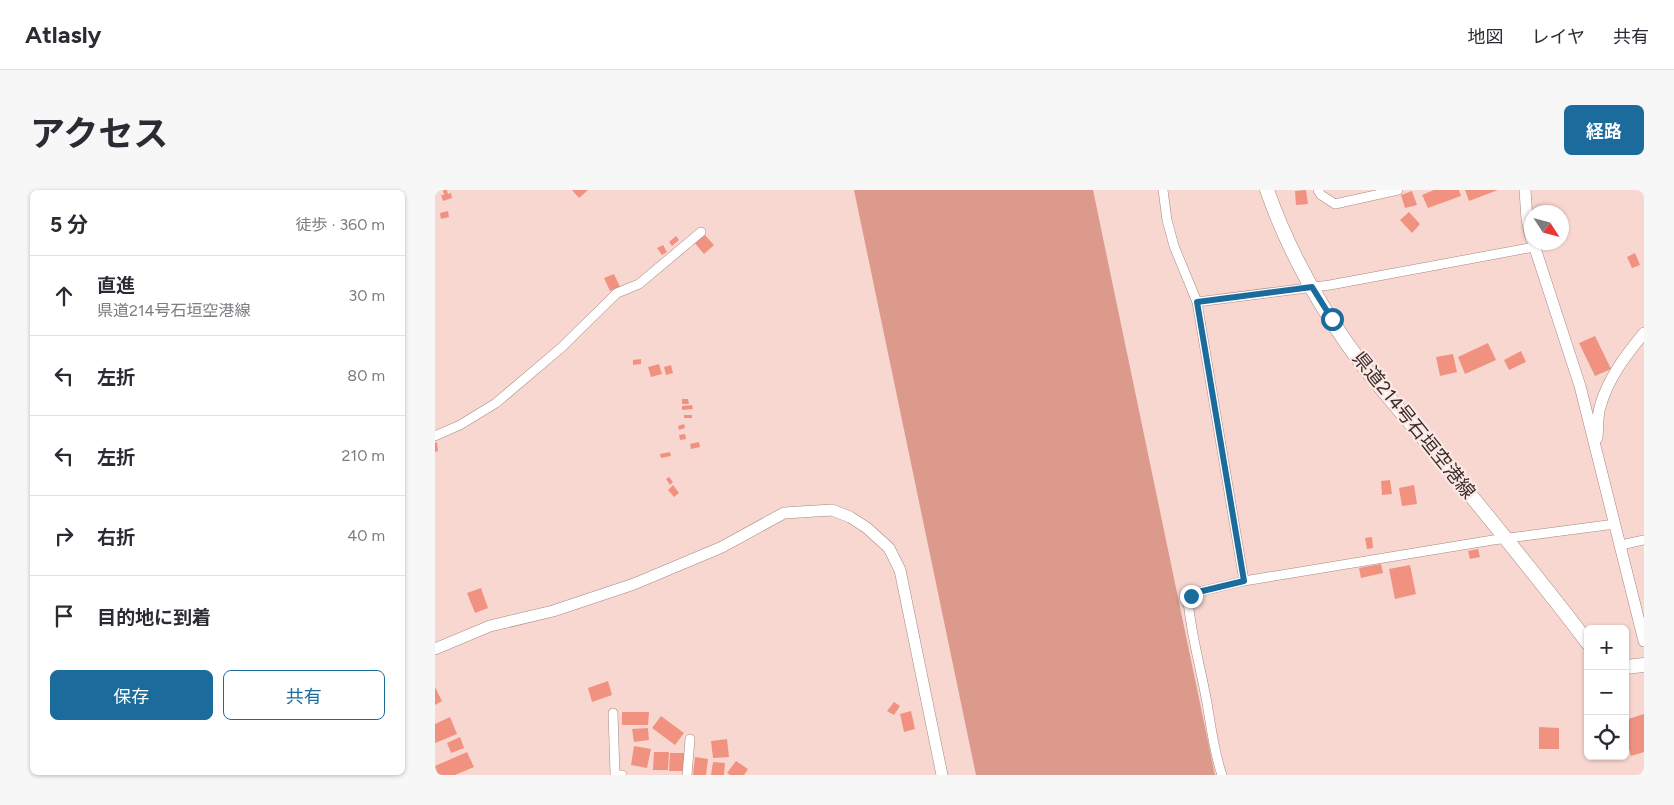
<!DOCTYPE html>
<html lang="ja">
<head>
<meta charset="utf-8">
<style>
  :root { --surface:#fff; --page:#f7f7f7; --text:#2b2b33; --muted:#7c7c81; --line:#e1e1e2; --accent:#1b6c9d }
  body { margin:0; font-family:Figtree,"Noto Sans JP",sans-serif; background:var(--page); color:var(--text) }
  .controls { position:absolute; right:15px; bottom:15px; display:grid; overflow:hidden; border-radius:8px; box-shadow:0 1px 4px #0004 }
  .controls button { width:45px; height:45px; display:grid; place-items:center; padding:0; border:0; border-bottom:1px solid var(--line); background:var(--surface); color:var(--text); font:25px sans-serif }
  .compass { position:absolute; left:1089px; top:15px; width:45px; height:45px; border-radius:50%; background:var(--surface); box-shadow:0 1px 4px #0004; rotate:126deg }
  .stop { position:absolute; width:15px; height:15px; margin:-11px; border:4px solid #1b6c9d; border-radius:50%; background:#fff }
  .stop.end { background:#1b6c9d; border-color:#fff; box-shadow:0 1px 5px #0008 }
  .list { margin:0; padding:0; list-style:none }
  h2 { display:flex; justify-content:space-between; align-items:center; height:65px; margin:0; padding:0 20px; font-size:21px }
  h2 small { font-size:16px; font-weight:400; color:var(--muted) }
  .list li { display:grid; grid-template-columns:32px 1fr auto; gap:15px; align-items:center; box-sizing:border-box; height:80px; padding:0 20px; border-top:1px solid var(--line) }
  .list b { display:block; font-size:19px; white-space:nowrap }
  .list p { margin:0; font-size:16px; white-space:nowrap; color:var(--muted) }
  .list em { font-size:16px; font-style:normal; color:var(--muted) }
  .actions { display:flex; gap:10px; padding:15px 20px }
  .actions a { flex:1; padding:11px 0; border:1px solid var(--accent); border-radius:8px; text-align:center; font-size:18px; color:var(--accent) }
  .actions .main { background:var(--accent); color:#fff }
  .icon { flex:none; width:28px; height:28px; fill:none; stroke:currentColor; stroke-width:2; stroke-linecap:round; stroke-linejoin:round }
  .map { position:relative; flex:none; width:1209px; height:585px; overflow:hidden; border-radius:8px }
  header { display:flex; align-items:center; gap:30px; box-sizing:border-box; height:70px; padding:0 25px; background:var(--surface); border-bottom:1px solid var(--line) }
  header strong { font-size:24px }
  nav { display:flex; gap:28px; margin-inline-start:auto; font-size:18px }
  .intro { display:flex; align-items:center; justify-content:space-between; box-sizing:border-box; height:120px; padding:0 30px }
  h1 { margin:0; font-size:35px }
  .button { padding:12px 22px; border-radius:8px; background:var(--accent); color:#fff; font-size:18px; font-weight:700 }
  main { display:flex; gap:30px; padding:0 30px }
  aside { flex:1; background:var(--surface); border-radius:8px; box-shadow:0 1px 4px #0004 }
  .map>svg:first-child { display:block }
  .green { fill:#dc9a8d }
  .building { fill:#f19281 }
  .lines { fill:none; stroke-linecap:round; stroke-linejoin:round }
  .minor-casing { stroke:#a68882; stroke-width:10 }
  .tertiary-casing { stroke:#a68882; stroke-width:12 }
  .secondary-casing { stroke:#a68882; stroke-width:15 }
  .minor { stroke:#fff; stroke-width:9 }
  .tertiary { stroke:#fff; stroke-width:11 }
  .secondary { stroke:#fff; stroke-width:14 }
  .route { stroke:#1b6c9d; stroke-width:6 }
  .labels { text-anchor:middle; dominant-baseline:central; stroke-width:4.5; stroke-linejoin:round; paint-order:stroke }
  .street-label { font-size:19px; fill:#382c29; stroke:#fce8e4 }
</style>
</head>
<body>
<header>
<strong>Atlasly</strong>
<nav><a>地図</a><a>レイヤ</a><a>共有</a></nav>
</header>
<div class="intro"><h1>アクセス</h1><a class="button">経路</a></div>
<main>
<aside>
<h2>5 分<small>徒歩 · 360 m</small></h2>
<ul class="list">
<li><svg class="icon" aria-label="ahead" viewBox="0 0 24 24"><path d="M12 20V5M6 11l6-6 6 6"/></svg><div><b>直進</b><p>県道214号石垣空港線</p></div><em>30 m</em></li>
<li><svg class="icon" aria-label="left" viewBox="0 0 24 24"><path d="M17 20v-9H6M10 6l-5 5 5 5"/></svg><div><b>左折</b></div><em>80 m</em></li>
<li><svg class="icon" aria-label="left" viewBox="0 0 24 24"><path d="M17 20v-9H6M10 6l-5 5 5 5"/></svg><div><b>左折</b></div><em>210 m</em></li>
<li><svg class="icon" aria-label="right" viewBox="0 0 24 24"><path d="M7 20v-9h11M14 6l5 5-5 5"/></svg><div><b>右折</b></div><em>40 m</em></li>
<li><svg class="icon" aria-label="arrive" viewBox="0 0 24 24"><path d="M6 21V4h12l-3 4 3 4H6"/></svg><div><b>目的地に到着</b></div></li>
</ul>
<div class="actions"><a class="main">保存</a><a>共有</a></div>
</aside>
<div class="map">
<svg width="1209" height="585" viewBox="0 0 1209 585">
  <rect width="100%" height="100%" fill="#f8d7d0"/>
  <path class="green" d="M419,0H658L780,585H541Z"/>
  <path class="building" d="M8,0H12L13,4L16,3L17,8L8,11L6,5H9Z
    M137,0H153L144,8Z
    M871,0L873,14L861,15L860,1Z
    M999,0H1024L1026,6L993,18L987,5Z
    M1030,0H1063L1034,11Z
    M977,1L982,15L970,18L966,5Z
    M13,21L14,27L6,29L5,23Z
    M974,22L985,34L977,43L965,30Z
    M269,44L279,55L269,64L259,52Z
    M241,46L244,50L237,56L234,52Z
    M228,55L232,62L227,65L222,58Z
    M1200,63L1205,75L1197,78L1192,67Z
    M179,84L185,97L175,101L169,88Z
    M1160,146L1176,179L1160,186L1144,153Z
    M1053,153L1061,170L1030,184L1023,167Z
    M1086,161L1091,172L1074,180L1069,170Z
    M1018,164L1022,182L1005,186L1001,167Z
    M206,169V174L198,175V170Z
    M224,174L227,184L216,187L213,177Z
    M236,175L238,183L231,185L229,177Z
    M247,209H253L254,214H247Z
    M257,215L258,219L247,220V216Z
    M249,225H257V228H249Z
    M249,234L250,238L244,240L243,236Z
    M250,244L251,249L245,250L244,245Z
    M2,252L3,261L0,262V253Z
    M264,252L265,257L256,259L255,254Z
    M235,262L236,266L226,268L225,264Z
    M234,287L238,292L235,295L231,289Z
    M955,290L957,304L947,305L946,291Z
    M238,295L244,303L239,307L233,300Z
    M979,295L982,314L967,316L964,298Z
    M937,347L938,358L932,359L930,348Z
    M1043,359L1045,367L1035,369L1033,361Z
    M946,374L948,383L926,388L924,378Z
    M975,375L981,404L960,409L954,379Z
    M46,398L53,418L40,423L32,403Z
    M173,491L177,505L157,512L153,498Z
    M0,497L7,511L0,515Z
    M459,512L465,516L459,525L452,521Z
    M476,521L480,539L469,542L465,524Z
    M187,522H214L213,535H187Z
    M1209,524V562L1196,566L1193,555L1190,556V530Z
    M226,526L249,543L240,555L217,538Z
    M15,527L22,544L0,553V534Z
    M1104,537L1124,538V559H1104Z
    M213,538L214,550L199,552L197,539Z
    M25,547L29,558L16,563L12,553Z
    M292,549L294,567L278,568L276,551Z
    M199,556L216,559L212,578L196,575Z
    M32,562L39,577L20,585H3L0,576Z
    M219,562H234L233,580H218Z
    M235,563H249V581H234Z
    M260,567L273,569L271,585H258Z
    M301,571L313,579L309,585H295L292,583Z
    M278,572L290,573L289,585H276Z"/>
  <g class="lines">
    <defs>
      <path id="minor" d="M728,0L732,30L739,56L762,112L809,391
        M883,0L886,5L900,14L963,0
        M762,112L895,95L1099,57
        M0,246L25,235L61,213L127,157L182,103L204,94L266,42
        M1186,355L1209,350
        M178,523L180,584L187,585
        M252,585L255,549
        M787,585C779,562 776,537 772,513C766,479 756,445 753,410L759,403L809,391L1058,350L1180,334"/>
      <path id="tertiary" d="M1090,0L1092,29L1096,48
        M1098,52L1145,196L1209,451
        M1162,248C1163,238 1162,227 1165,217C1173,188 1191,165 1209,143
        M0,459L55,436L118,421L199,394L287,357L349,323L397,320L415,327L432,338L454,358L465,380L507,585"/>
      <path id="secondary" d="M832,0C855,65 891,128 933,182C958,213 985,244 1011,275C1059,334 1107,392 1153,453
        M1190,477L1209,475"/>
    </defs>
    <use href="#minor" class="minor-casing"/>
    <use href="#tertiary" class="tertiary-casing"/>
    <use href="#secondary" class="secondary-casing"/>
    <use href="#minor" class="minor"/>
    <use href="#tertiary" class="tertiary"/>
    <use href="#secondary" class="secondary"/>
  </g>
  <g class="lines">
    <path class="route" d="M756,406L759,403L809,391L762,112L877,97L897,129"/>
  </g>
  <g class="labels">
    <g class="street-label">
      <text transform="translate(979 235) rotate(51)">県道214号石垣空港線</text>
    </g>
  </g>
</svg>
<div class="controls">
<button>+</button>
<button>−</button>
<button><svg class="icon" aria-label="locate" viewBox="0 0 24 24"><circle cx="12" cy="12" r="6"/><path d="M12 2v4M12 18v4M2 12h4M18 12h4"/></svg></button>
</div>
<svg class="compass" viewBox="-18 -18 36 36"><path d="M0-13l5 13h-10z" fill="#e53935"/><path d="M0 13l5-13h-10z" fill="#7c7c81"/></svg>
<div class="stop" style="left:897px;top:129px"></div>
<div class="stop end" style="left:756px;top:406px"></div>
</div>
</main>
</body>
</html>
